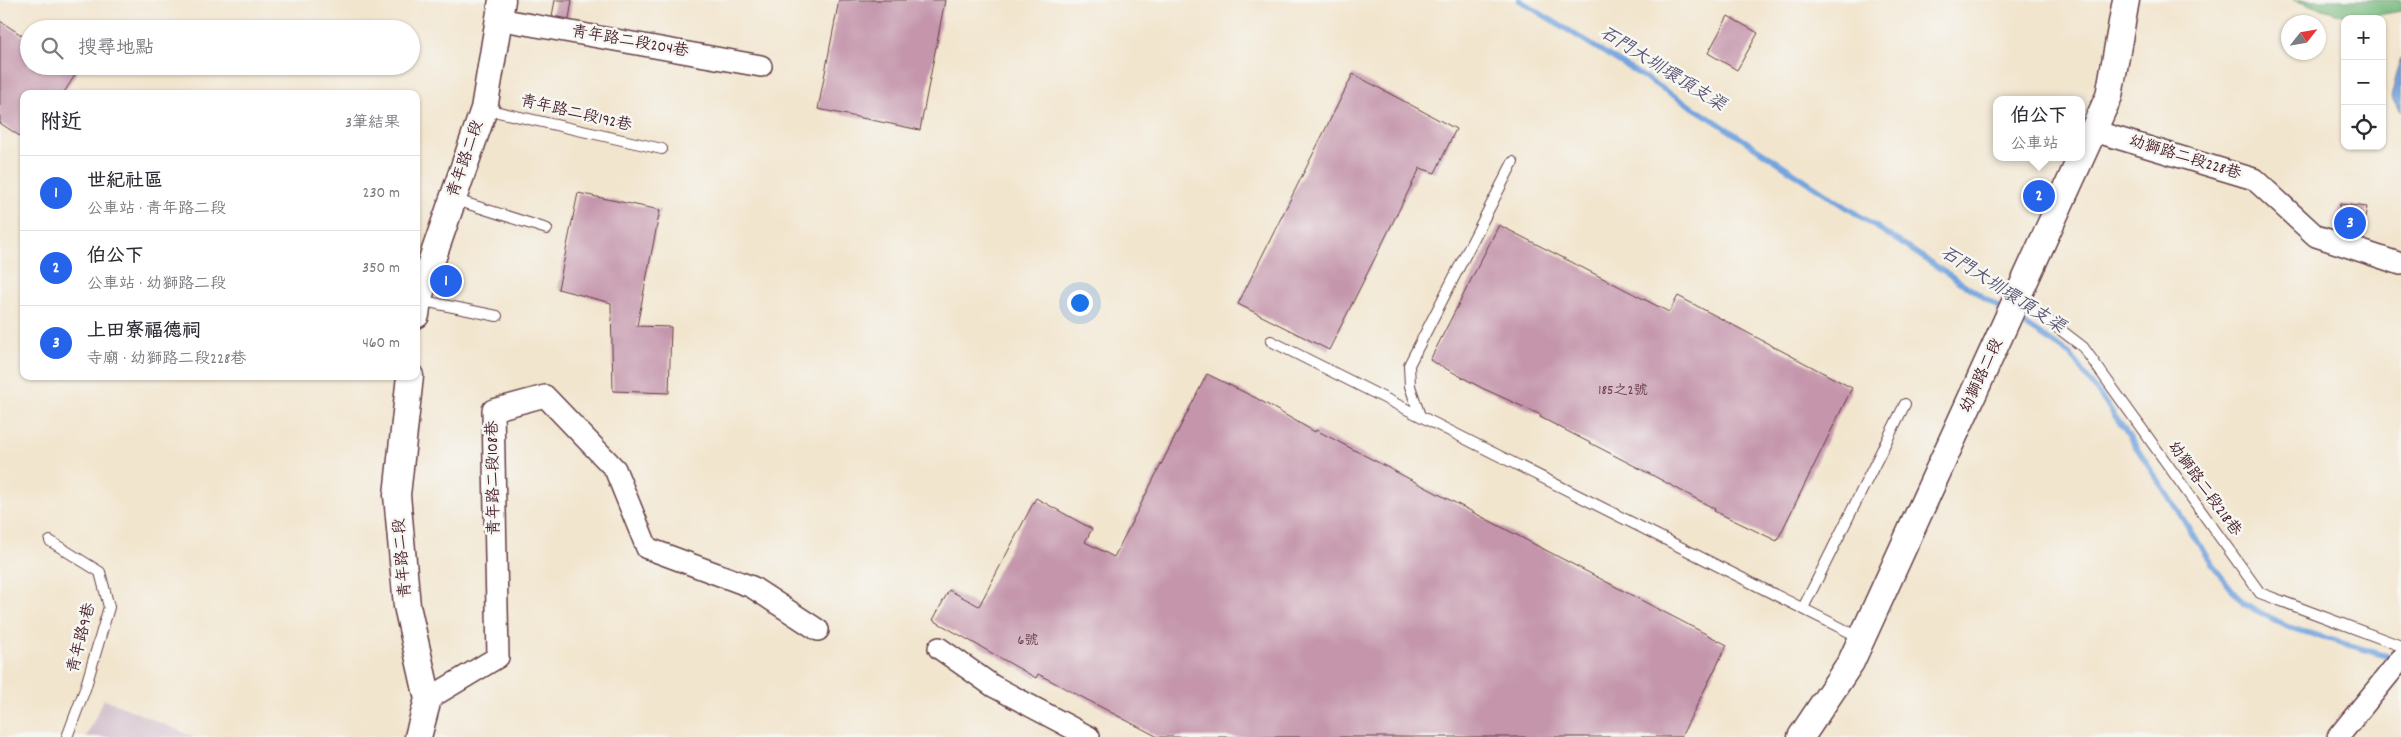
<!DOCTYPE html>
<html lang="zh-TW">
<head>
<meta charset="utf-8">
<style>
  :root { --surface:#fff; --page:#f2f2f3; --text:#2b2b33; --muted:#7c7c81; --line:#e1e1e2; --accent:#2563eb }
  body { margin:0; font-family:Dekko,"LXGW WenKai TC",sans-serif; background:var(--page); color:var(--text) }
  .controls { position:absolute; right:15px; top:15px; display:grid; overflow:hidden; border-radius:10px; box-shadow:0 1px 4px #0004 }
  .controls button { width:45px; height:45px; display:grid; place-items:center; padding:0; border:0; border-bottom:1px solid var(--line); background:var(--surface); color:var(--text); font:25px sans-serif }
  .compass { position:absolute; left:2281px; top:15px; width:45px; height:45px; border-radius:50%; background:var(--surface); box-shadow:0 1px 4px #0004; rotate:59deg }
  .you { position:absolute; left:1079px; top:302px; width:18px; height:18px; margin:-12px; border:4px solid #fff; border-radius:50%; background:#1a73e8; box-shadow:0 0 0 8px #1a73e833 }
  .badge { display:grid; place-items:center; width:32px; height:32px; border-radius:50%; background:var(--accent); color:#fff; font-size:16px; font-weight:700 }
  .pin { position:absolute; translate:-50% -50%; border:2px solid #fff; box-shadow:0 1px 5px #0006 }
  .popup { position:absolute; left:1993px; top:96px; width:92px; height:65px; box-sizing:border-box; display:grid; place-content:center; border-radius:10px; background:var(--surface); filter:drop-shadow(0 1px 4px #0005); font-size:16px; white-space:nowrap; color:var(--muted) }
  .popup b { font-size:19px; color:var(--text) }
  .popup::after { content:''; position:absolute; left:50%; top:100%; margin-left:-10px; border:10px solid transparent; border-top-color:var(--surface) }
  .list { margin:0; padding:0; list-style:none }
  h2 { display:flex; justify-content:space-between; align-items:center; height:65px; margin:0; padding:0 20px; font-size:21px }
  h2 small { font-size:16px; font-weight:400; color:var(--muted) }
  .list li { display:grid; grid-template-columns:32px 1fr auto; gap:15px; align-items:center; box-sizing:border-box; height:75px; padding:0 20px; border-top:1px solid var(--line) }
  .list b { display:block; font-size:19px; white-space:nowrap }
  .list p { margin:0; font-size:16px; white-space:nowrap; color:var(--muted) }
  .list em { font-size:16px; font-style:normal; color:var(--muted) }
  .icon { flex:none; width:28px; height:28px; fill:none; stroke:currentColor; stroke-width:2; stroke-linecap:round; stroke-linejoin:round }
  .map { position:relative; flex:none; width:2401px; height:737px; overflow:hidden }
  .search { position:absolute; background:var(--surface); box-shadow:0 1px 4px #0004; left:20px; top:20px; width:400px; height:55px; display:flex; align-items:center; gap:12px; box-sizing:border-box; padding:0 18px; border-radius:28px; color:var(--muted); font-size:19px }
  .panel { position:absolute; background:var(--surface); box-shadow:0 1px 4px #0004; left:20px; top:90px; width:400px; height:290px; border-radius:10px }
  .map>svg:first-child { display:block }
  .industrial { fill:#d1bdca }
  .forest { fill:#74b87c; stroke:#5f6c54 }
  .water { fill:#74a4de; stroke:#5f6284 }
  .lines { fill:none; stroke-linecap:round; stroke-linejoin:round }
  .stream { stroke:#74a4de; stroke-width:5.5 }
  .building { fill:#c495ab }
  .service-casing { stroke:#633d43; stroke-width:12 }
  .minor-casing { stroke:#633d43; stroke-width:24 }
  .tertiary-casing { stroke:#633d43; stroke-width:29 }
  .service { stroke:#fff; stroke-width:10 }
  .minor { stroke:#fff; stroke-width:21 }
  .tertiary { stroke:#fff; stroke-width:26 }
  .labels { text-anchor:middle; dominant-baseline:central; stroke-width:5; stroke-linejoin:round; paint-order:stroke }
  .number-label { font-size:14px; fill:#683c4b }
  .street-label { font-size:16px; fill:#4a1f2b; stroke:#f6f6f2 }
  .water-label { font-size:18px; font-style:italic; fill:#5b5473; stroke:#f6f6f2 }
</style>
</head>
<body>
<div class="map">
<svg width="2401" height="737" viewBox="0 0 2401 737">
  <rect width="100%" height="100%" fill="#f6f6f2"/>
  <filter id="ink" filterUnits="userSpaceOnUse"><feTurbulence type="fractalNoise" baseFrequency=".02" numOctaves="2"/><feDisplacementMap in="SourceGraphic" scale="10" xChannelSelector="R" yChannelSelector="G"/><feConvolveMatrix kernelMatrix="1 2 1 2 8 2 1 2 1" color-interpolation-filters="sRGB"/></filter>
  <filter id="wash" filterUnits="userSpaceOnUse"><feTurbulence type="fractalNoise" baseFrequency=".0096" numOctaves="4" result="noise"/><feDisplacementMap in="SourceGraphic" scale="20" xChannelSelector="R" yChannelSelector="G"/><feGaussianBlur stdDeviation="1.12" result="paint"/><feColorMatrix in="noise" values="0 0 0 0 0 0 0 0 0 0 0 0 0 0 0 0 0 1.4 0 .05"/><feComposite in="paint" operator="in"/></filter>
  <g filter="url(#wash)">
    <rect width="100%" height="100%" fill="#f2e5ce"/>
    <path class="industrial" d="M104,699L194,737H86Z"/>
    <path class="forest" d="M2293,0H2401V11L2356,19Z"/>
    <path class="water" d="M2401,58V111L2391,97Z"/>
    <g class="lines">
      <path class="stream" d="M1519,0L1715,121L2003,310
        M2015,318L2070,354L2125,430L2217,571L2244,604L2288,627L2397,659"/>
    </g>
    <g id="blocks">
      <path class="building" d="M555,0H572L569,19L552,16Z
        M839,0H945L920,130L818,109Z
        M1728,16L1758,33L1737,70L1708,53Z
        M0,21L29,40V66H68L77,72L63,94H24V139L0,123Z
        M1353,74L1456,129L1435,173L1420,168L1329,350L1238,304Z
        M578,193L660,210L637,326L671,327L669,393L613,391L611,303L558,289Z
        M2340,204L2367,207L2361,238L2335,229Z
        M1499,225L1669,312L1678,296L1852,388L1777,541L1714,511L1715,509L1652,475L1540,417L1541,415L1482,388L1430,360Z
        M1207,374L1256,398L1315,432L1316,430L1727,645L1681,737H1158L1038,674L1036,678L933,620L949,590L979,606L1036,498L1092,529L1085,542L1114,557Z"/>
    </g>
  </g>
  <g filter="url(#ink)">
    <use href="#blocks" fill-opacity="0" stroke="#633d43" stroke-width="1"/>
    <g class="lines">
      <defs>
        <path id="service" d="M485,109L662,149
          M453,199L547,229
          M2019,298L2083,347L2260,593L2401,646
          M419,300L497,316
          M1271,341L1861,638
          M1420,416L1410,386L1409,365L1513,162
          M50,541L100,572L109,607L85,689L67,737
          M1803,608L1905,404"/>
        <path id="minor" d="M498,19L761,66
          M2094,131L2254,179L2316,236L2401,264
          M939,648L993,686L1089,737
          M428,699L498,657L493,410L545,396L615,469L647,548L752,587L818,630
          M2338,737L2401,659"/>
        <path id="tertiary" d="M416,315L418,300L484,109L502,0
          M410,376L397,495L407,606L428,699L418,737
          M1801,737L1851,662L2109,96L2126,0"/>
      </defs>
      <use href="#service" class="service-casing"/>
      <use href="#minor" class="minor-casing"/>
      <use href="#tertiary" class="tertiary-casing"/>
      <use href="#service" class="service"/>
      <use href="#minor" class="minor"/>
      <use href="#tertiary" class="tertiary"/>
    </g>
  </g>
  <g class="labels">
    <g class="number-label">
      <text x="1623" y="391">185之2號</text>
      <text x="1028" y="641">6號</text>
    </g>
    <g class="street-label">
      <text transform="translate(630 42) rotate(10)">青年路二段204巷</text>
      <text transform="translate(576 114) rotate(13)">青年路二段192巷</text>
      <text transform="translate(2185 158) rotate(17)">幼獅路二段228巷</text>
      <text transform="translate(466 159) rotate(-71)">青年路二段</text>
      <text transform="translate(1982 376) rotate(-65)">幼獅路二段</text>
      <text transform="translate(494 478) rotate(-91)">青年路二段108巷</text>
      <text transform="translate(2204 489) rotate(54)">幼獅路二段218巷</text>
      <text transform="translate(403 558) rotate(-95)">青年路二段</text>
      <text transform="translate(82 638) rotate(-76)">青年路9巷</text>
    </g>
    <g class="water-label">
      <text transform="translate(1662 70) rotate(32)">石門大圳環頂支渠</text>
      <text transform="translate(2002 291) rotate(33)">石門大圳環頂支渠</text>
    </g>
  </g>
</svg>
<div class="controls">
<button>+</button>
<button>−</button>
<button><svg class="icon" aria-label="locate" viewBox="0 0 24 24"><circle cx="12" cy="12" r="6"/><path d="M12 2v4M12 18v4M2 12h4M18 12h4"/></svg></button>
</div>
<svg class="compass" viewBox="-18 -18 36 36"><path d="M0-13l5 13h-10z" fill="#e53935"/><path d="M0 13l5-13h-10z" fill="#7c7c81"/></svg>
<div class="you"></div>
<div class="pin badge" style="left:446px;top:281px">1</div>
<div class="pin badge" style="left:2039px;top:196px">2</div>
<div class="popup"><b>伯公下</b>公車站</div>
<div class="pin badge" style="left:2350px;top:223px">3</div>
<div class="search"><svg class="icon" aria-label="search" viewBox="0 0 24 24"><circle cx="10" cy="10" r="6"/><path d="M15 15l6 6"/></svg>搜尋地點</div>
<section class="panel">
<h2>附近<small>3筆結果</small></h2>
<ul class="list">
<li><span class="badge">1</span><div><b>世紀社區</b><p>公車站 · 青年路二段</p></div><em>230 m</em></li>
<li><span class="badge">2</span><div><b>伯公下</b><p>公車站 · 幼獅路二段</p></div><em>350 m</em></li>
<li><span class="badge">3</span><div><b>上田寮福德祠</b><p>寺廟 · 幼獅路二段228巷</p></div><em>460 m</em></li>
</ul>
</section>
</div>
</body>
</html>
